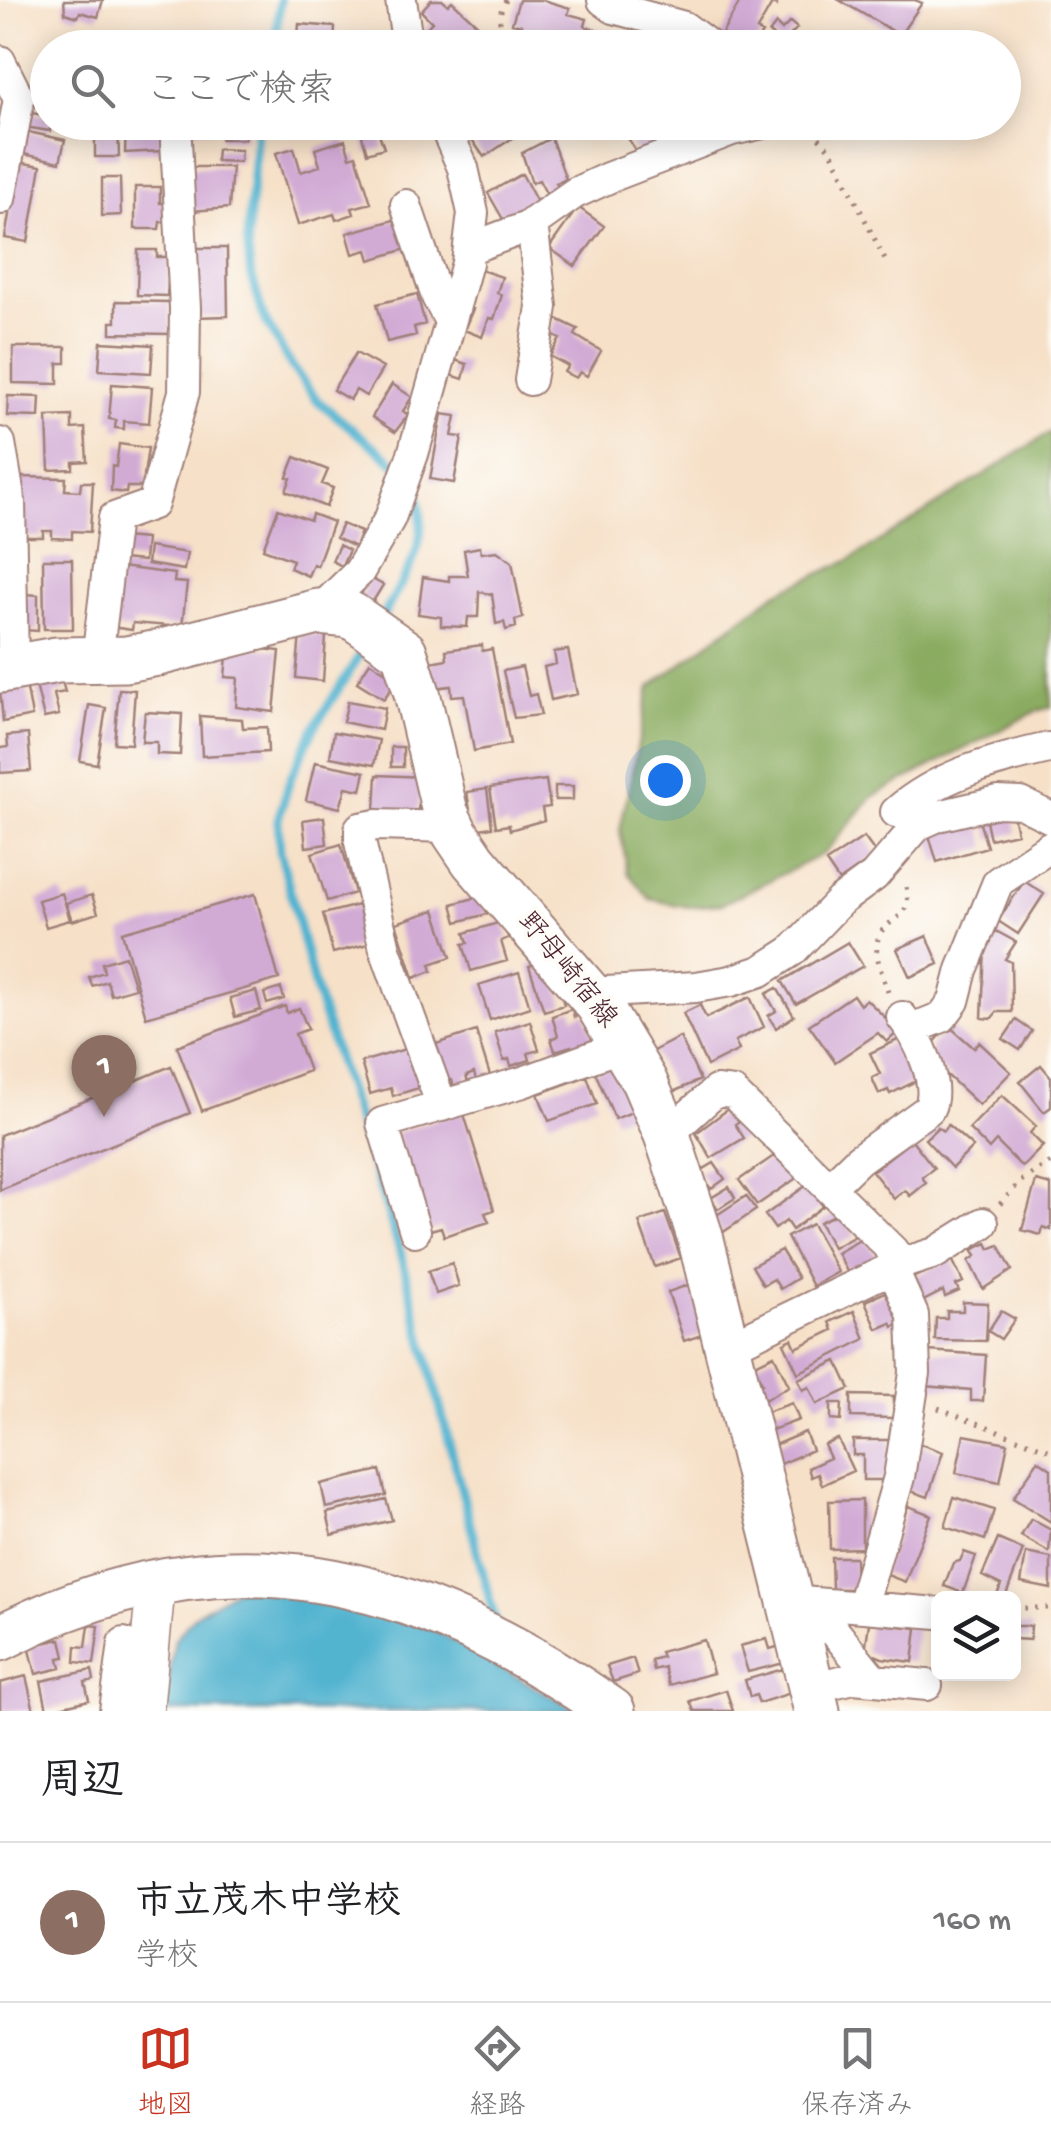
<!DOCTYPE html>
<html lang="ja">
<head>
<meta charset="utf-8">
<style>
  :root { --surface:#fff; --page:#f6f6f6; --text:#202124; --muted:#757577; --line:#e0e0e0; --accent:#c8321e }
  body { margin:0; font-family:"Gochi Hand","Klee One",sans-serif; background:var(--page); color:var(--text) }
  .controls { position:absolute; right:30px; bottom:30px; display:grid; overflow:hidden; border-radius:15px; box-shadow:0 5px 25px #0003 }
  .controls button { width:90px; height:90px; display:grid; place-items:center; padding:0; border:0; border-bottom:2px solid var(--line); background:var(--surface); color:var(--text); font:50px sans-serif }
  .you { position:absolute; left:665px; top:780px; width:35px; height:35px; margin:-25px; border:8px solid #fff; border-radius:50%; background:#1a73e8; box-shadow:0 0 0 15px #1a73e833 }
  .badge { display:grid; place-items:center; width:65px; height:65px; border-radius:50%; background:var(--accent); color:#fff; font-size:32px; font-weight:700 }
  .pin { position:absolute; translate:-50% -82px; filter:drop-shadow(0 2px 5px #0008) }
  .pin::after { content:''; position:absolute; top:52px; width:35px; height:30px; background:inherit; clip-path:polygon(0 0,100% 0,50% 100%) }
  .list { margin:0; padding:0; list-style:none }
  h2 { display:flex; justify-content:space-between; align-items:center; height:130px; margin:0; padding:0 40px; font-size:42px }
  h2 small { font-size:32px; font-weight:400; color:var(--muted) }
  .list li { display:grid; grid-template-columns:65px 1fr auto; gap:30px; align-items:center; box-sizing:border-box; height:160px; padding:0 40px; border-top:2px solid var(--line) }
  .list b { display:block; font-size:38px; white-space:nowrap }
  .list p { margin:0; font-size:32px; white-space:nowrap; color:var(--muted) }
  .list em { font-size:32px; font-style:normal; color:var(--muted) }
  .icon { flex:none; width:55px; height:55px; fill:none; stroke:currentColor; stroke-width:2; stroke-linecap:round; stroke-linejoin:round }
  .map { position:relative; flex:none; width:1051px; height:1711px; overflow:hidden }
  .search { position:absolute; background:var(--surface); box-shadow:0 5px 25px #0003; left:30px; right:30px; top:30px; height:110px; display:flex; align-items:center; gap:25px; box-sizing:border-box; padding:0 35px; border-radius:55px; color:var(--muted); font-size:38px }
  .sheet { height:290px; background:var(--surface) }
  nav { display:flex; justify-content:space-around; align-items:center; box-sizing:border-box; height:140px; border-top:2px solid var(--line); background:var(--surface); font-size:28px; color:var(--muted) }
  nav a { display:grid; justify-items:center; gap:5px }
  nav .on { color:var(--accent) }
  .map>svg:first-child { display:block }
  .forest { fill:#8aac61; stroke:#6a6646; stroke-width:2.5 }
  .water { fill:#52b4d0; stroke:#4e6a7e; stroke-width:2.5 }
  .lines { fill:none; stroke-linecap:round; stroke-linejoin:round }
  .stream { stroke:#52b4d0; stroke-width:9 }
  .building { fill:#d2abd5 }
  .minor-casing { stroke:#a08079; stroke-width:34 }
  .tertiary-casing { stroke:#a08079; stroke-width:41 }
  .primary-casing { stroke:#a08079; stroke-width:49 }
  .path { stroke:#a08079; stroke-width:5; stroke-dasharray:2.5 8; stroke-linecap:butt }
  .minor { stroke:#fff; stroke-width:30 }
  .tertiary { stroke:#fff; stroke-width:38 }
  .primary { stroke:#fff; stroke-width:45 }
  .labels { text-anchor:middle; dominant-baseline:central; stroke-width:8; stroke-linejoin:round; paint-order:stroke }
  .street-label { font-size:28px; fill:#4a1f2b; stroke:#fdfcf7 }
</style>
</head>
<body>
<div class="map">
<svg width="1051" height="1711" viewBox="0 0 1051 1711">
  <rect width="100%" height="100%" fill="#fdfcf7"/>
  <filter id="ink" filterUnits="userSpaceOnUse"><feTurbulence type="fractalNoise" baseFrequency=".01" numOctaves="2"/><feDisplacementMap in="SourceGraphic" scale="20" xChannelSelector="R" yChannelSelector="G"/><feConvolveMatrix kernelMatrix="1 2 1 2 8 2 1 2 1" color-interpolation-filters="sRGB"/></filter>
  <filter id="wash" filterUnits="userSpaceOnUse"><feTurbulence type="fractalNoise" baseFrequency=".0048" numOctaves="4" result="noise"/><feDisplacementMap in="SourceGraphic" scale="40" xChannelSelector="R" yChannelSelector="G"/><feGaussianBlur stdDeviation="2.25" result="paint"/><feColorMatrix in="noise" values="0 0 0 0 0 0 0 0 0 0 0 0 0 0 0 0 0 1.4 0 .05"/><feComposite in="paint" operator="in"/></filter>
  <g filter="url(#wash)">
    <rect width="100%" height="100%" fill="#f6e0c7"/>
    <path class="forest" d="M1051,432V707L1037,711L872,797L825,853L722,904L688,907L650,899L628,873L620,830L650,687L776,593L850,560Z"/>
    <path class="water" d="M275,1586L425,1625L578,1711H163L175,1639L195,1615L238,1588Z"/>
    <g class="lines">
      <path class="stream" d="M275,48L280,0
        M258,122L247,238L250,270L263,316L291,366L318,401L399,467
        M381,620C407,570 436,539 413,482
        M368,642L314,728L291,777L278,819L280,851L316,993L399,1247L496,1624"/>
    </g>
    <g id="blocks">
      <path class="building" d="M64,0H103L98,17L80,12L78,17L65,13Z
        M431,0H442L448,5L452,1L481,28L463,48H436L421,34L432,22L421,11Z
        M519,0H543L570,8L568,14L587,19L585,26L600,31L595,48H568L570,41L540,33L539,39L519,33L521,25L512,23Z
        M741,0H779L776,6L772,4L757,30L762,33L753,48H734L719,39Z
        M839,0H915L922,3L900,35Z
        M790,22L797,28L782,44L769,33L776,24L782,30Z
        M299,24L335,27L334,48H297Z
        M260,35L261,48H222V36Z
        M345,37L374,43L373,48H343Z
        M27,112L48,116V122H51L50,131L24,127Z
        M95,122H118L119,157H95Z
        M126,122H156V132H162V151L125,153Z
        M187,122H249V130H245V139H221V130H187Z
        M485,122H513L520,133L484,157L468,134Z
        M629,122H663L671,137L638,155L628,138L635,134Z
        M376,125L384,148L367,153L360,129Z
        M24,131L65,140L60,162L19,153Z
        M551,138L566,179L556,183L558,187L546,193L539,180L532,183L522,153Z
        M345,140L350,157L356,155L371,203L352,208L354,214L336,220L334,214L298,225L276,153L294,148L301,172L320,166L315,149Z
        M217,149L241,150L240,162L216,161Z
        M18,162L41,166L28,242L5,238Z
        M189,167H232L229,208L192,211Z
        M522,174L540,208L507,226L488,193Z
        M102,178H120L121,215L102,216Z
        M135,187H160V203H170V222H160L159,229H135Z
        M578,207L604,226L575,266L549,248Z
        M401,218L410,248L370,260L367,250L353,254L347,233Z
        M195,248H227L228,316L196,317Z
        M138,250H157V257H170L167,296L137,295Z
        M481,270L502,277L497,293L502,295L494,319L489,318L482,337L464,330L473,309L468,308Z
        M417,294L425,324L414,327L416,335L387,342L377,304Z
        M116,301L170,302V334L111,333V322H116Z
        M557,319L578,329L575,335L601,351L587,376L580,372L576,378L564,372L568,366L550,356L560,339L550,334Z
        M101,342L153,345L151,373L99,370Z
        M13,347H66V363H58V384L13,383Z
        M356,353L383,368L366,396L356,390L350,400L333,390Z
        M455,360L467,364L463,379L451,375Z
        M112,384L152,387L149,423L124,421V429L115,428L116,420L109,419Z
        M392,384L412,397L403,411L408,415L395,432L372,417Z
        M8,396L40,397L39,417L7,416Z
        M442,414L456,416L452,436L462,437L454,483L430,479Z
        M72,416V429L85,428L87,461L73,462V469L49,470L47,417Z
        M119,444L148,448L144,475L148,476L147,487H127L126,493L111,491L112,466L116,467Z
        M295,457L328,470L322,484L333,488L326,507L286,491L291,478L287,477Z
        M19,477L66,478L65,490L80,491L81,482H93L90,532L72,531V539L52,538V531H43V537H18Z
        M278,509L310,520L312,514L333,522L317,566L313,564L308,576L290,568L293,560L263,549Z
        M342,524L361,532L355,547L336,538Z
        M122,537L146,539L144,561L121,559Z
        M339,545L349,550L342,566L332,561Z
        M149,547L187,553L184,570L147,564Z
        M480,547L481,553L497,551L512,562L523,618L515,620L516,627L506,630L504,622L496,624L492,594L479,592L478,617H468L467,627L441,626V617L418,614L423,577L449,581V576H468L464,550Z
        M43,559H72L73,629H44Z
        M121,567L175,574L174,582L187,583L182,627L133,623L132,630L111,627Z
        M370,578L383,585L372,603L360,596Z
        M25,594L38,595V631L24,630Z
        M300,634L326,636L323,681L296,678Z
        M228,645L280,651L274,712L236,707L238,678L225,677Z
        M482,645V651L492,649L510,744L474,751L464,695L452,696L451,686L434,688L430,662L447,659L446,650Z
        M568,650L577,694L551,700L544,667L556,664L554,652Z
        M370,662L397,679L384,699L357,682Z
        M522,667L529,696L536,694L541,715L514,718L503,671Z
        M60,674L65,692L54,694L59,715L44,718L35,681Z
        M26,684L32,716L3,722L0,689Z
        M119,689L135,690L131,744L114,743Z
        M348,701L385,708L381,730L343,722Z
        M89,705L106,708L97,764L80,761Z
        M145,712L182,714L180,755L157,754V742H142Z
        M200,716L242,719L243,728L267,727L268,752L202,756Z
        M334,732L379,740L374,765L330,757Z
        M28,734L31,771L0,773V748L8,747L7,736Z
        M391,747H403V767H391Z
        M315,762L365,772L361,790L346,787L340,808L306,800Z
        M377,775L425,777L417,813L375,810Z
        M546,780L550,807L542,808L544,820L510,830L509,825L496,827L490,788Z
        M555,786H573V800H555Z
        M487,789L492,827L473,830L467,792Z
        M1013,815L1017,833L990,839L985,816Z
        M324,817L327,844L306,847L303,820Z
        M978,817L987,847L937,862L928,832Z
        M864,837L877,855L839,881L826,862Z
        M341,844L355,893L327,901L312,853Z
        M1024,881L1044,894L1018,934L998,921Z
        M62,893L70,920L46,927L38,900Z
        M255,894L279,979L146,1017L122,932Z
        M92,895L98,913L72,921L66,903Z
        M482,896L487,914L457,922L452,904Z
        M358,905L368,944L333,953L323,914Z
        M435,910L451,957L430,964L432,971L414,978L396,923Z
        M504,921L508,938L501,941L507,961L471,971L463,944L468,943L465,933Z
        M996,931L1016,942L1005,959L1011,962L1012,1012H997L991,1019L982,1018L985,946Z
        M927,936L939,964L910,977L897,949Z
        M848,942L863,966L796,1004L782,981Z
        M125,956L135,988L111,995L107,981L92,986L89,977L104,972L102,963Z
        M538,963L541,973L548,970L558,984L564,1005L544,1011L529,966Z
        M519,972L530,1007L490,1020L479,985Z
        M281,988L284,999L267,1004L264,993Z
        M777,988L794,1016L776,1028L768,1016L776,1011L766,994Z
        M256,991L261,1010L235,1017L230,998Z
        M853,995L860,1005L866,999L899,1031L887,1042L878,1033L835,1062L809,1025Z
        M750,997L764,1027L735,1041L739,1050L707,1066L683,1013L700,1005L706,1018Z
        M285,1006L287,1013L299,1008L308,1029L295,1034L309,1071L202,1111L177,1046Z
        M572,1009L574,1017L585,1013L595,1042L572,1050L571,1046L555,1051L551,1039L558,1036L552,1016Z
        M1016,1020L1032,1031L1020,1050L1003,1039Z
        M530,1021L539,1050L528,1053L530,1060L511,1066L509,1059L504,1061L495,1032Z
        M949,1026L974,1048L979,1042L1011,1072L979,1105L932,1061L931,1046Z
        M476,1031L490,1076L476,1080L474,1073L466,1076L468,1083L454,1088L452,1080L445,1082L433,1045Z
        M680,1037L700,1080L673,1092L653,1051Z
        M902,1038L922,1078L890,1094L888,1090L879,1094L872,1078L880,1074L870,1053Z
        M412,1047L425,1086L393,1096L391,1088L370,1094L361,1062Z
        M617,1063L637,1110L615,1119L595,1072Z
        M128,1064L135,1081L171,1066L190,1113L0,1190V1135L102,1094L95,1077Z
        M1041,1065L1051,1077V1107L1044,1112L1020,1082Z
        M587,1076L597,1104L549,1121L538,1094Z
        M1002,1095L1036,1126L1030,1133L1043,1146L1022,1167L996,1141L989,1149L969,1129Z
        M731,1107L741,1120L735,1124L744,1138L711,1158L696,1133Z
        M463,1111L494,1210L485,1213L489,1222L444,1236L441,1227L427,1231L396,1133Z
        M948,1125L973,1147L952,1168L925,1139L938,1127L943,1131Z
        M912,1140L934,1168L922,1177L926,1183L910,1196L905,1190L894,1199L872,1171Z
        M778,1153L804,1173L757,1205L739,1180Z
        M714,1163L725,1179L711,1189L699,1172Z
        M1036,1181L1051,1185V1230L1043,1227L1041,1235L1022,1230Z
        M807,1185L823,1206L792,1230L786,1221L775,1229L765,1215Z
        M729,1187L735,1198L718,1209L711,1198Z
        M746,1196L756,1210L722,1233L712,1218Z
        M842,1211L855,1236L833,1248L819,1222Z
        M665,1213L681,1258L655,1267L639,1222Z
        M812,1224L838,1272L813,1286L787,1237Z
        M865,1237L878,1259L849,1275L837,1253Z
        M987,1243L990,1249L999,1245L1012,1270L983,1289L969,1261L976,1256L972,1250Z
        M781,1250L798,1278L780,1289L774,1279L763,1285L752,1266Z
        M952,1259L963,1282L956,1285L959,1291L945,1297L943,1291L923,1301L912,1278Z
        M452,1263L459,1286L436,1294L428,1271Z
        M691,1284L708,1333L684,1341L668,1292Z
        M890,1290L904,1322L893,1327L891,1323L877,1329L865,1301Z
        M963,1302L988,1303L986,1341L935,1340L936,1318H947V1311H963Z
        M854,1311L865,1339L798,1373L784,1343L792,1339L796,1348L833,1330L830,1322Z
        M1001,1311L1015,1319L1001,1339L988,1331Z
        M928,1351L986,1355L983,1401H971V1390L925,1386Z
        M774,1355L789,1386L764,1400L756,1386L762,1383L753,1365Z
        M837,1361L850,1389L817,1404L809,1387L803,1390L798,1379Z
        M851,1395L894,1396L893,1418L851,1417Z
        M792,1403L799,1420L772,1430L766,1412Z
        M831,1403H842L841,1421L831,1420Z
        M805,1432L812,1450L778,1465L770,1447Z
        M964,1435L1008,1443L1000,1482L956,1473Z
        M838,1439L853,1471L822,1485L818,1474L811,1477L808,1468L830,1458L824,1445Z
        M853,1440H890V1480H863V1455H853Z
        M920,1444L943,1452L928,1497L905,1489Z
        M1038,1460L1051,1469V1522L1013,1498Z
        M380,1470L386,1495L326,1508L321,1484Z
        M954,1497L994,1510L985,1540L945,1527Z
        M386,1499L392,1520L332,1535L327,1513Z
        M862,1500V1548L830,1549L829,1501Z
        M908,1506L931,1515L905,1582L882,1573Z
        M1031,1519L1051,1530L1049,1552L1021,1536Z
        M998,1539L1023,1550L1005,1598H996L1001,1585L982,1576Z
        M964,1552L976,1556L963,1593L944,1586L953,1563L960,1561Z
        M1026,1553L1051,1558V1589L1021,1583Z
        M831,1557H855L856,1589H832Z
        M869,1623L917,1628L913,1662L882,1658L865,1651Z
        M89,1625L99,1626L94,1664L75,1662L76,1646L86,1647Z
        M1014,1626H1031L1030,1640L1014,1639Z
        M61,1639L65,1657L59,1658L61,1668L36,1674L29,1646Z
        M767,1639L770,1649L780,1646L784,1663L748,1672L740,1646Z
        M704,1640L713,1673L669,1685L664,1667L653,1670L651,1660L662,1657L660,1652Z
        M633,1658L638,1674L613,1682L607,1666Z
        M783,1669L791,1693L759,1703L756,1695L750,1697L745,1680Z
        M92,1670L94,1680L85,1682L89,1700L47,1710L41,1681Z
        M26,1676L34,1711H0V1683Z
        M726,1690L733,1711H694L690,1701Z"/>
    </g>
  </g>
  <g filter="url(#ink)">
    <use href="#blocks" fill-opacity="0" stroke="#a08079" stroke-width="2.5"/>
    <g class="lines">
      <defs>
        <path id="minor" d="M401,0L406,34L412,48
          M603,0L614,8L684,27L712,48
          M0,61L19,99L0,199
          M406,205L437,297L450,321
          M471,248L527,227L575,193L610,177L732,130L768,122
          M530,380L542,307L532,223
          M0,443L10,502L13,667
          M318,612L359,572L390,518L413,454L467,263L473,213L463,168L443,122
          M97,659L114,518L153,504L184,392L185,308L175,122
          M896,812C938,775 995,760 1049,748
          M588,993L696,987L731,981L761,971L792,951L840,901L874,876L918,825L938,816L998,802L1021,803L1051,818
          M912,1029L942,1017L954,1001L962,970L998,882L1051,846
          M442,1106L385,949L360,842V828L376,825L452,827
          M667,1135L716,1091L733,1093L893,1251L900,1264L728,1347
          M830,1187L859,1159L929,1109C941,1084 918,1037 902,1017
          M415,1231L382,1123L523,1082L625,1045
          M900,1264L935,1253L983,1223
          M789,1601L938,1613
          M862,1606L899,1477L915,1373L913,1315L892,1268
          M795,1624L826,1621L874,1680
          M810,1688L854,1678L927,1685
          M115,1711L124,1643"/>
        <path id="tertiary" d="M144,1711L156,1583"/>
        <path id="primary" d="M0,670L57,660L126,659L158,653L318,612L351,615L404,652L417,693L445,812L455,833L474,861L598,1004L644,1081L667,1135L700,1236L817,1711
          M0,1638C223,1522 415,1573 612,1711"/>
      </defs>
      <use href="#minor" class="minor-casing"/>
      <use href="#tertiary" class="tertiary-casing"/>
      <use href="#primary" class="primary-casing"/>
      <path class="path" d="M506,0C495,19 500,29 511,48
        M805,122L831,151L887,264
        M888,992C884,978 875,959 877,944C881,914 917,925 905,883
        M1000,1204L1021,1181L1051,1162
        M938,1408L1051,1451
        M1014,1608H1051"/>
      <use href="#minor" class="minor"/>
      <use href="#tertiary" class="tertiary"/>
      <use href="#primary" class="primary"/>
    </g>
  </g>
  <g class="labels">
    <g class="street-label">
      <text transform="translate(566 971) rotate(51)">野母崎宿線</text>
    </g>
  </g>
</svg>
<div class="controls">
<button><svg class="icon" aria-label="layers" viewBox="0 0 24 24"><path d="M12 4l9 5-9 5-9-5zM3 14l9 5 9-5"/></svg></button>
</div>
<div class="you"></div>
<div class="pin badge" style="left:104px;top:1117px;background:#8d6e63">1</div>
<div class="search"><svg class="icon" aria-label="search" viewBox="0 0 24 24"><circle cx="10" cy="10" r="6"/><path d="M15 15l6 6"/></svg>ここで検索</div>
</div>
<section class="sheet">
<h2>周辺<small></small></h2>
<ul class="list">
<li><span class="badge" style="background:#8d6e63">1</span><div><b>市立茂木中学校</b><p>学校</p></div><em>160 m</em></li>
</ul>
</section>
<nav>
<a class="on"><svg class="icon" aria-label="map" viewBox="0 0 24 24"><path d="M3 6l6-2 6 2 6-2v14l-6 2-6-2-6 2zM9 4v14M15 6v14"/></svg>地図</a>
<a><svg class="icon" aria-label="directions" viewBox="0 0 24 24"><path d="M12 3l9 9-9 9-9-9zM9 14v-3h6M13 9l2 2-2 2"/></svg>経路</a>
<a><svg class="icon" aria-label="saved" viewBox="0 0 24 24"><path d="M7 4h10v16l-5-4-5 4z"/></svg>保存済み</a>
</nav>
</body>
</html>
